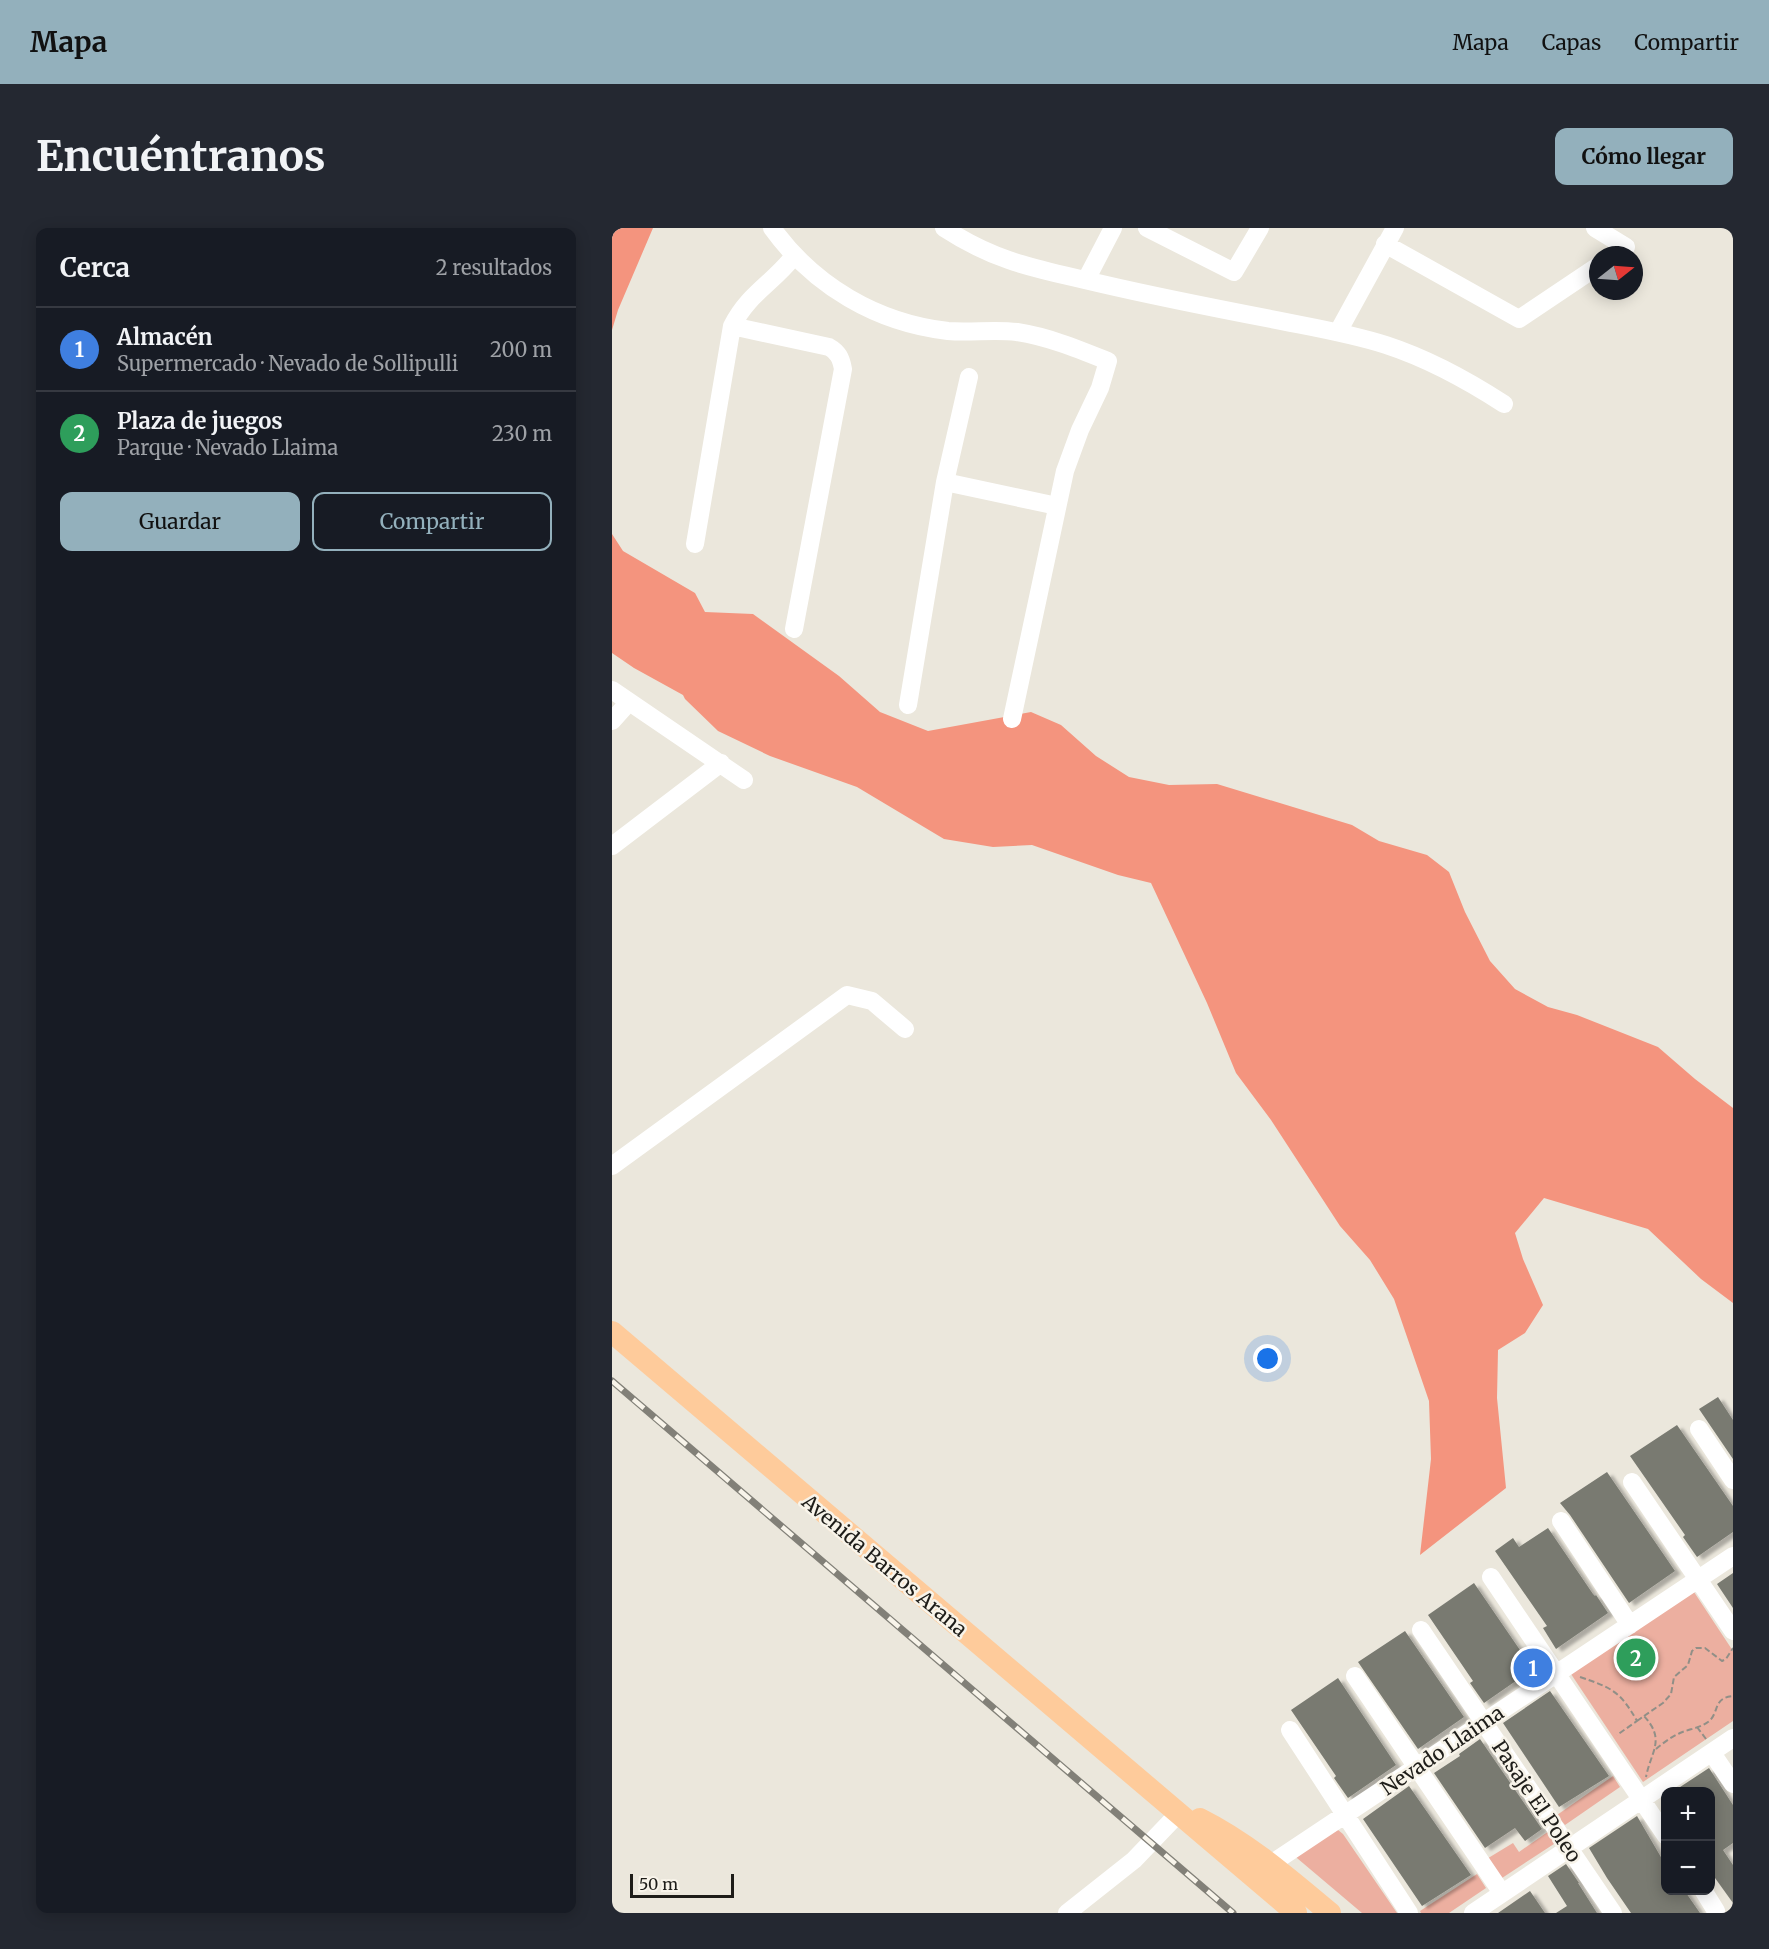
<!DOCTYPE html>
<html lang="es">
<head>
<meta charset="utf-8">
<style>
  :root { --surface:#171b24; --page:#242831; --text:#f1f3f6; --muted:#9ea1a6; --line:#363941; --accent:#93b0bc }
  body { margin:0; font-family:Merriweather,serif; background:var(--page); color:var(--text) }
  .controls { position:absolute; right:18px; bottom:18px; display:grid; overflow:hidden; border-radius:12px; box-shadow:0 3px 15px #0003 }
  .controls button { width:54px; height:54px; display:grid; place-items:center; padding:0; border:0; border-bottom:2px solid var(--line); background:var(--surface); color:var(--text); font:30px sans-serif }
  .compass { position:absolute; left:977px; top:18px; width:54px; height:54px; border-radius:50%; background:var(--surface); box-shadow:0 3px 15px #0003; rotate:73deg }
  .scale { position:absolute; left:18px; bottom:15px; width:104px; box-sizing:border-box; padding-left:6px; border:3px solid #1e1d19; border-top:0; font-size:16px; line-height:21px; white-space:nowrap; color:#1e1d19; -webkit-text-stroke:4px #f8f4ea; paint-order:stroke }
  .you { position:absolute; left:656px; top:1131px; width:21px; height:21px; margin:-15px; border:4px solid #fff; border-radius:50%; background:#1a73e8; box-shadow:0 0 0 9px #1a73e833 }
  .badge { display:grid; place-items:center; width:39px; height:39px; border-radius:50%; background:var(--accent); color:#fff; font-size:20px; font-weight:700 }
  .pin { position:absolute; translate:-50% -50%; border:3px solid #fff; box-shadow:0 2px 6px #0006 }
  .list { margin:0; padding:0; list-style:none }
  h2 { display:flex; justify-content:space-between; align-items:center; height:78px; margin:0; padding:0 24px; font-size:26px }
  h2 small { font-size:20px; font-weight:400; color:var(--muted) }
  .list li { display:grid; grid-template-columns:39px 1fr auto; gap:18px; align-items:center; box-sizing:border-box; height:84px; padding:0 24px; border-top:2px solid var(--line) }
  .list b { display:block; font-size:22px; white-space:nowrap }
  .list p { margin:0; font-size:20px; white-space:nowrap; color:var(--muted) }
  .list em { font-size:20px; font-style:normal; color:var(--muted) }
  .actions { display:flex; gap:12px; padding:18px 24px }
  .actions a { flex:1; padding:14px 0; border:2px solid var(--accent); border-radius:12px; text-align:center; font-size:21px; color:var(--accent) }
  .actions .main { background:var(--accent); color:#111 }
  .map { position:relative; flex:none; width:1121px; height:1685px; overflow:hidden; border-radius:12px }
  header { display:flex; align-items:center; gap:36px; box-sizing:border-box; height:84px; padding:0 30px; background:var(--accent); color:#111 }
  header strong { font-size:28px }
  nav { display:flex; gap:33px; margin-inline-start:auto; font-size:21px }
  .intro { display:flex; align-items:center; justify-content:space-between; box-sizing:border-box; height:144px; padding:0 36px }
  h1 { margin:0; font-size:42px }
  .button { padding:15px 27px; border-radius:12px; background:var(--accent); color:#111; font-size:21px; font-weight:700 }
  main { display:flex; gap:36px; padding:0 36px }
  aside { flex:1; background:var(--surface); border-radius:12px; box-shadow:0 3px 15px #0003 }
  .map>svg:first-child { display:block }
  .green { fill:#ecafa0 }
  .forest { fill:#f4947e }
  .building { fill:#797a71; filter:url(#shadow) }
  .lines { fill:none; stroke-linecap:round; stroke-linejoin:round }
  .path { stroke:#918f87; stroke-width:2; stroke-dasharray:6 3; stroke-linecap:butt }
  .minor { stroke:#fff; stroke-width:18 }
  .major { stroke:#fecb9b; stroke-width:22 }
  .rail-casing { stroke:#828078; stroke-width:7 }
  .rail { stroke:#f8f4ea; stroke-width:4.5; stroke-dasharray:14; stroke-linecap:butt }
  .labels { text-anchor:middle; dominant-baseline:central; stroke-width:5; stroke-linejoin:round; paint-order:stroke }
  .street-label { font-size:20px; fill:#1e1d19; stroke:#f8f4ea }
</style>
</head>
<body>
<header>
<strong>Mapa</strong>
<nav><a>Mapa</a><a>Capas</a><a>Compartir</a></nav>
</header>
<div class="intro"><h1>Encuéntranos</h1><a class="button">Cómo llegar</a></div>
<main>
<aside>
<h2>Cerca<small>2 resultados</small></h2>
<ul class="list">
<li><span class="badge" style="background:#3f7fe0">1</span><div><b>Almacén</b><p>Supermercado · Nevado de Sollipulli</p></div><em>200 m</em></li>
<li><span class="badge" style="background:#2e9e5b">2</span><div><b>Plaza de juegos</b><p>Parque · Nevado Llaima</p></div><em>230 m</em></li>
</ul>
<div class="actions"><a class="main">Guardar</a><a>Compartir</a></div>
</aside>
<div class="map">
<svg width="1121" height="1685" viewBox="0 0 1121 1685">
  <defs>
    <filter id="shadow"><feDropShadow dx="5.5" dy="3" stdDeviation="1.5" flood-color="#0004"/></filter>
  </defs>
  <rect width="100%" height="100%" fill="#ebe7dc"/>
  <path class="green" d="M1082,1364L1121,1423V1493L1031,1554L959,1446Z
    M1001,1548L1008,1559L953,1597L945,1587Z
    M726,1602L731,1606L785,1685H750L679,1625Z
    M937,1603L945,1614L887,1652L873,1632L901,1615L907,1624Z
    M865,1646L874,1660L837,1685H809L808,1683Z"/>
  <path class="forest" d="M0,0H41L6,82L0,102Z
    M0,306L11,323L83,365L93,384L141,386L227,448L268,484L316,503L419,484L449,497L484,528L517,549L557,557L605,556L740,597L767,613L815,627L837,644L853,684L878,733L903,761L936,779L965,787L1046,819L1083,851L1121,880V1075L1089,1051L1036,1001L932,970L903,1005L911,1031L931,1077L913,1105L886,1122L885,1170L894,1260L808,1327L819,1231L817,1173L782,1071L758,1032L728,998L659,892L624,845L595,775L539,655L506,647L420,617L381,619L332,611L245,559L158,528L106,503L73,471L71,467L22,440L0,425Z"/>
  <path class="building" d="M1106,1169L1121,1192V1231L1087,1181Z
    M1065,1197L1121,1278V1304L1085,1329L1071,1309L1073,1307L1018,1228Z
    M995,1244L1063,1343L1017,1375L958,1287L948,1275Z
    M936,1300L981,1366L983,1368L984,1367L996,1385L944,1421L931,1400L935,1398L883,1323L901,1310L907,1319Z
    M1121,1345V1380L1105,1356Z
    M862,1355L921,1441L872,1475L858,1455L861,1453L816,1387Z
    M793,1403L852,1489L806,1521L746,1434Z
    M726,1450L784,1537L736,1570L722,1550L724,1548L679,1482Z
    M938,1463L997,1548L947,1579L891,1495Z
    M868,1511L930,1601L913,1613L903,1600L873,1620L822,1545L848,1528L847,1526Z
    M1097,1540L1121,1577V1615L1111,1622L1121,1637V1675L1098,1643V1563H1062Z
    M797,1558L859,1647L810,1678L751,1591Z
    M1025,1588L1053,1636V1662H1072L1088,1685H1019L995,1650L977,1620Z
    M954,1636L967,1655H966L985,1685H944L955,1678L936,1648Z
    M918,1663L933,1685H886Z"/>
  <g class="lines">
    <path class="path" d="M968,1449C1000,1460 1008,1463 1025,1493L1005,1507
      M1032,1488L1051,1475L1059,1466L1062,1449L1076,1437L1080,1423L1084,1420H1093L1110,1433L1114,1431L1121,1420
      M1025,1493L1032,1488C1054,1512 1039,1523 1034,1549
      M1085,1499L1094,1511
      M1044,1521C1051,1515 1059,1509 1068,1505C1077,1501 1088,1500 1096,1494C1108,1485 1100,1470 1121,1468"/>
    <path class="minor" d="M160,0C202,58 265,95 336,103C359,105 382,101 405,104C437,109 466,121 496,133L488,160L468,202L453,243L400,491
      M332,0C387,36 428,41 490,56C546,69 602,80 659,91C698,99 737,105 774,117C817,131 855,152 892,176
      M535,0L622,44L648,0
      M983,0L1014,19L1002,27
      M773,16L907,91L986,38
      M474,52L501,0
      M120,98L217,119C226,124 229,130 231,141L182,401
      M726,104L783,0
      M333,254L445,278
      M83,316L120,98C137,65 160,56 182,28
      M0,462L132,552
      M296,477L333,254L357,149
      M0,493L17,474
      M0,618L109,535
      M0,938L235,767L260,773L293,801
      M1087,1201L1121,1252
      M1020,1254L1121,1403
      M949,1293L1018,1397
      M879,1349L1054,1608
      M809,1402L1001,1685
      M743,1448L890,1665
      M678,1502L797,1685
      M1100,1525L1121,1556
      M659,1636L1121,1328
      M1091,1662L1104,1683
      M455,1685L522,1632L566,1586
      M861,1685L1121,1510"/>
    <path class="major" d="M0,1104L684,1685
      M588,1591C636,1615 677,1651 718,1685"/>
    <defs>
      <path id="rail" d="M0,1153L621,1685"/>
    </defs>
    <use href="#rail" class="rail-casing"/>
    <use href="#rail" class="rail"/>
  </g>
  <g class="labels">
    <g class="street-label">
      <text transform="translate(273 1337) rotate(40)">Avenida Barros Arana</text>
      <text transform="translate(830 1522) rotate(-34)">Nevado Llaima</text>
      <text transform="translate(925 1573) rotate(56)">Pasaje El Poleo</text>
    </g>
  </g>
</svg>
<div class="controls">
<button>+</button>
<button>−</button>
</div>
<svg class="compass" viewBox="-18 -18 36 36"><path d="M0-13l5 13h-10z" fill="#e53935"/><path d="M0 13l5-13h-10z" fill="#9ea1a6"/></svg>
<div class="scale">50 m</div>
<div class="you"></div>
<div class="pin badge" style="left:921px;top:1440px;background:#3f7fe0">1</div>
<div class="pin badge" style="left:1024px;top:1430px;background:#2e9e5b">2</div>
</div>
</main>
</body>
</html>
